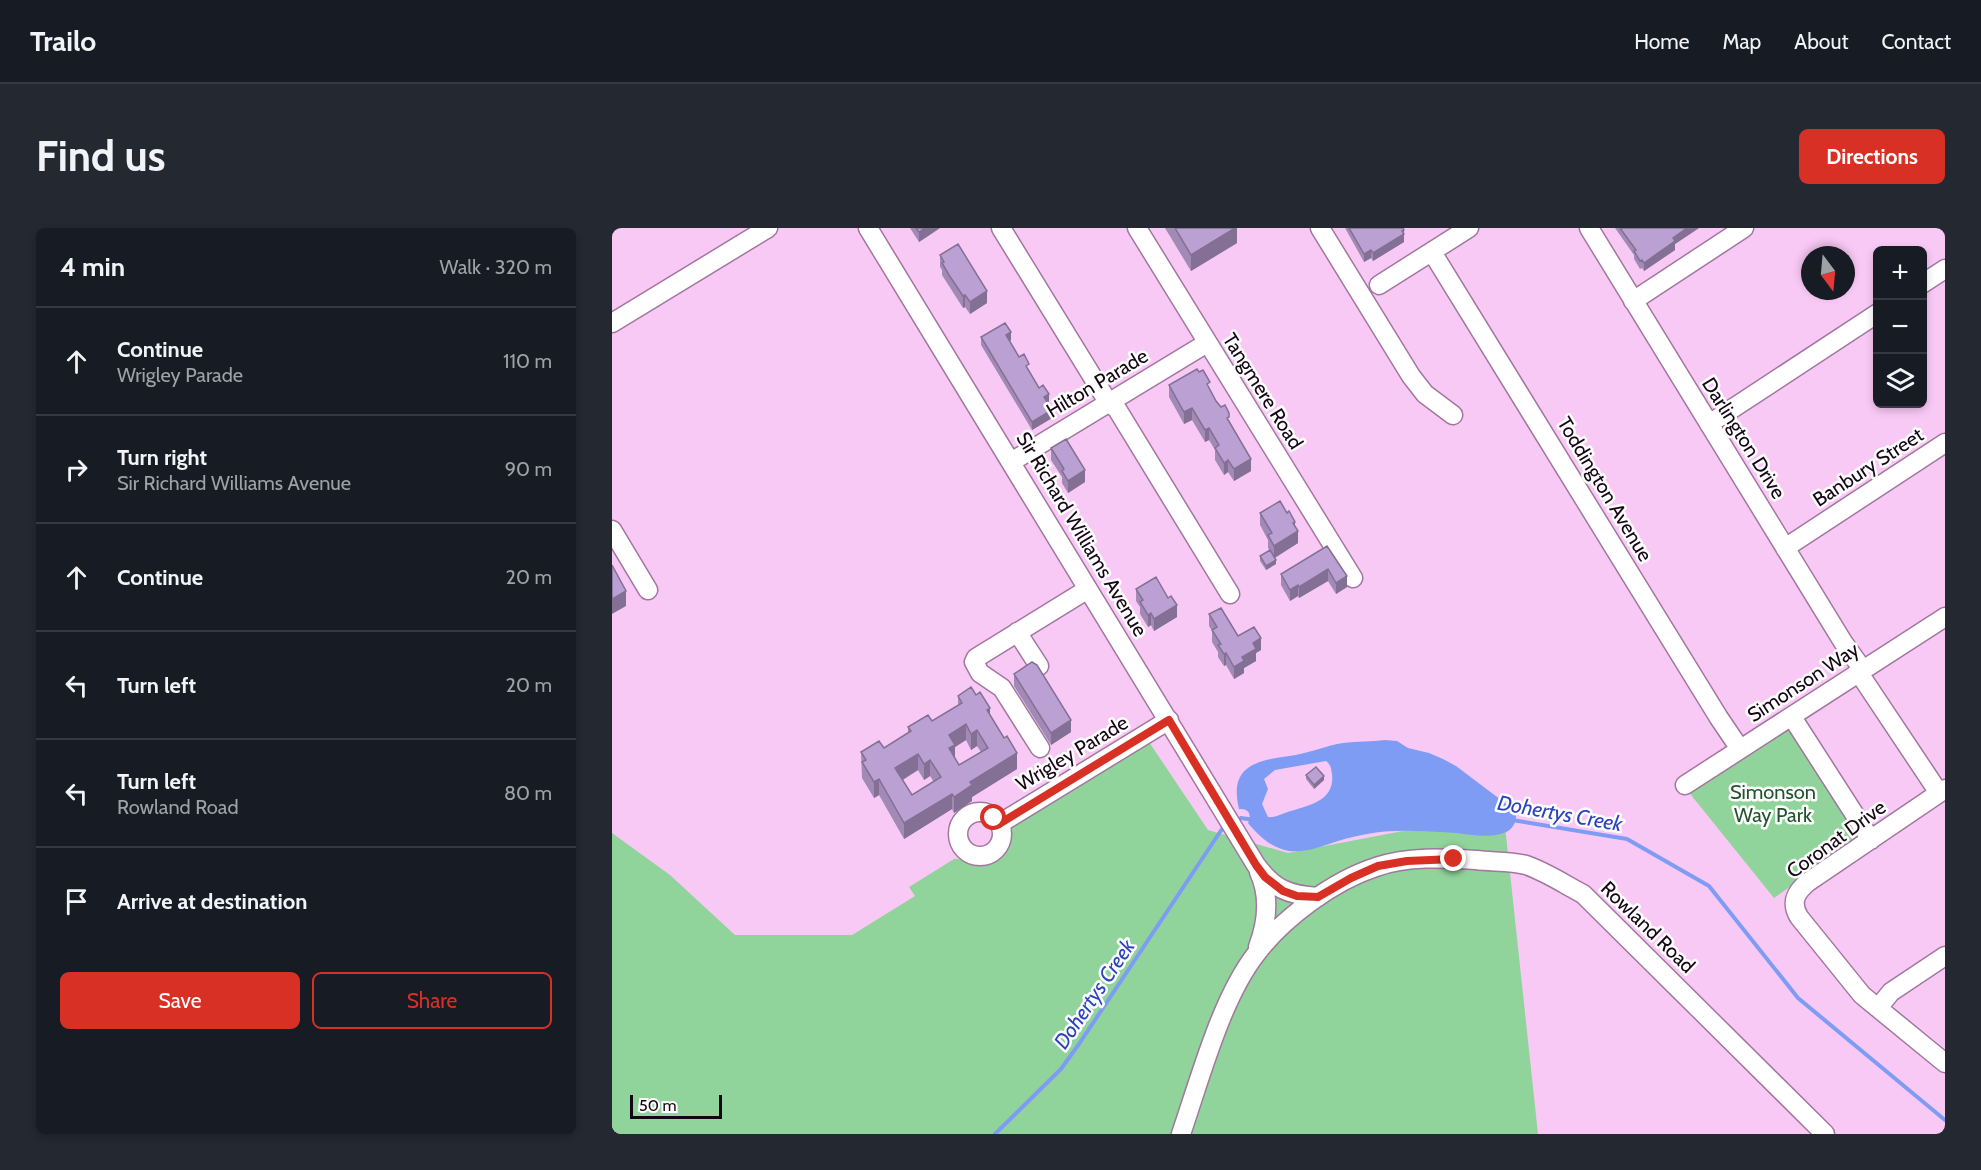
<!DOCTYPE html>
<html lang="en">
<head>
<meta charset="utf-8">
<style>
  :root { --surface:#171b24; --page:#242831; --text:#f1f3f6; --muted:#9ea1a6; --line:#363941; --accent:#d93025 }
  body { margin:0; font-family:Cabin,sans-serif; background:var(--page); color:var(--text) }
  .controls { position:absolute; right:18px; top:18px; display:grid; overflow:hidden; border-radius:9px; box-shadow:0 3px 9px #0003 }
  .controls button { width:54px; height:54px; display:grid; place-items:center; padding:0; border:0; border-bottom:2px solid var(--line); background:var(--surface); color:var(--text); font:30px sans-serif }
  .compass { position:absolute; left:1189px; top:18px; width:54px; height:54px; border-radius:50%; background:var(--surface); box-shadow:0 3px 9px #0003; rotate:164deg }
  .scale { position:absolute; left:18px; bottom:15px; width:92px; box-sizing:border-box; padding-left:6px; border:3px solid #140614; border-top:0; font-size:16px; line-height:21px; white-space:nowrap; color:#140614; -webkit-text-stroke:4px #fcfcfc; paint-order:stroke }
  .stop { position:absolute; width:18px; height:18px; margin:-14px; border:4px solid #d93025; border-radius:50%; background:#fff }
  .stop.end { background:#d93025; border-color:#fff; box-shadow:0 2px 6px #0008 }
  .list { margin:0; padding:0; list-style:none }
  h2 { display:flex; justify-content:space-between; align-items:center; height:78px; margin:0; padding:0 24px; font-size:26px }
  h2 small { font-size:20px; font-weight:400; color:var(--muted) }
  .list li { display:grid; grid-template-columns:39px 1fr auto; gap:18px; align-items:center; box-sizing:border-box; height:108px; padding:0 24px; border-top:2px solid var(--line) }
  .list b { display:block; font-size:22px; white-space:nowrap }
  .list p { margin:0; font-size:20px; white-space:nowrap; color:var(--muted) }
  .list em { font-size:20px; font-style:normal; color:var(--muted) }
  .actions { display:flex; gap:12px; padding:18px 24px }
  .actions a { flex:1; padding:14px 0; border:2px solid var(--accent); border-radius:9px; text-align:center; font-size:21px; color:var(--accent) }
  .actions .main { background:var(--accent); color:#fff }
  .icon { flex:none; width:33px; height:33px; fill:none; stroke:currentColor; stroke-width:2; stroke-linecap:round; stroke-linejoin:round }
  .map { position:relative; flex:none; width:1333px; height:906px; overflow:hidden; border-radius:9px }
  header { display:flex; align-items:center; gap:36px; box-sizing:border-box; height:84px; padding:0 30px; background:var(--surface); border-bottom:2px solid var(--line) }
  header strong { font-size:28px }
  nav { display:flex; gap:33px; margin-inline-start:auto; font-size:21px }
  .intro { display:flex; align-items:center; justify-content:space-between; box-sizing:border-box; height:144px; padding:0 36px }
  h1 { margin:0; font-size:42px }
  .button { padding:15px 27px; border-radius:9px; background:var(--accent); color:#fff; font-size:21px; font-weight:700 }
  main { display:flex; gap:36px; padding:0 36px }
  aside { flex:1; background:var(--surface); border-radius:9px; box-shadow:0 3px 9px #0003 }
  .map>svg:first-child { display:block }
  .green { fill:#90d49b }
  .water { fill:#7f9cf4; fill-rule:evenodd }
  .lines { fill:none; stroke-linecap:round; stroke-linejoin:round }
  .stream { stroke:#7f9cf4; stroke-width:4 }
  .minor-casing { stroke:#a2779f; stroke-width:21 }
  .minor { stroke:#fff; stroke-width:18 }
  .wall { fill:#a18ab5; fill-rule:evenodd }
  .shaded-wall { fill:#837094 }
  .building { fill:#bba0d3; stroke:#837094; stroke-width:1.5; fill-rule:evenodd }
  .route { stroke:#d93025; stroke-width:8 }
  .labels { text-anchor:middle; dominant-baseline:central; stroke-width:5; stroke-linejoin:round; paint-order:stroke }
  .street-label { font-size:20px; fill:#140614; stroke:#fcfcfc }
  .park-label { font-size:20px; fill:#24522e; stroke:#fcfcfc }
  .water-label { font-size:21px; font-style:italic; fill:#2b42bf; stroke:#fcfcfc }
</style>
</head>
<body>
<header>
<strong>Trailo</strong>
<nav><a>Home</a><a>Map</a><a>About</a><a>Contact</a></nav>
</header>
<div class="intro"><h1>Find us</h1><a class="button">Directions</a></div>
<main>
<aside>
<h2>4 min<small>Walk · 320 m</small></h2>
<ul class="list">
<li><svg class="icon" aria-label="ahead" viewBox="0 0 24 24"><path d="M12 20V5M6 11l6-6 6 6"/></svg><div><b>Continue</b><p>Wrigley Parade</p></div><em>110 m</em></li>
<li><svg class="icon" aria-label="right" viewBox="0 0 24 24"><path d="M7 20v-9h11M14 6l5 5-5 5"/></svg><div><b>Turn right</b><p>Sir Richard Williams Avenue</p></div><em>90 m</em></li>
<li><svg class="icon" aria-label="ahead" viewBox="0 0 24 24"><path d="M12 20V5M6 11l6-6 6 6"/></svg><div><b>Continue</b></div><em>20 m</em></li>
<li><svg class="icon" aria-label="left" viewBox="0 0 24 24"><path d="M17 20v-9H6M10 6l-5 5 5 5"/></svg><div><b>Turn left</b></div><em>20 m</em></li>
<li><svg class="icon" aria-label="left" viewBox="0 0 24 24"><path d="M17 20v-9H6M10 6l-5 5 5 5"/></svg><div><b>Turn left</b><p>Rowland Road</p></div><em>80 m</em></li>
<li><svg class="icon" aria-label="arrive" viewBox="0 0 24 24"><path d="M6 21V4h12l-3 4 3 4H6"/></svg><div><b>Arrive at destination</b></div></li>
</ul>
<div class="actions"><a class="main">Save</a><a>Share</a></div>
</aside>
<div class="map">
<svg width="1333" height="906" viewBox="0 0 1333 906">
  <rect width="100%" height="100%" fill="#f9c9f5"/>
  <path class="green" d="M1177,500L1249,608L1162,670L1075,562Z
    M535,511L596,602L676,625L796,602L890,570L926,906H0V605L58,647L123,707H240L303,668L297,659L342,631C350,630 354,634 361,636C389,642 396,615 399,594Z"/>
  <path class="water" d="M773,512L785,513L796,520L817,525L831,531L844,538L901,581L904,585C906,616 862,607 844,605C830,604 816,603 803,603C776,602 752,605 726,613C710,618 695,625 677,623C659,620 647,608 636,595C640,587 637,580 627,581C617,539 642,533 677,528C695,526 712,518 731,515C745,513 759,514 773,512ZM714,533C719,537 719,540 720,546C723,572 699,577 679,583C671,585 663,590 656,589L650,576L656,561L652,551L663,542Z"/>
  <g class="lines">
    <path class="stream" d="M629,590L643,592
      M900,592L1015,611L1097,658L1186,770L1333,892
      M383,906L449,841L467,816L610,601"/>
    <defs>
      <path id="minor" d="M256,0L644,637C662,661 676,667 706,669
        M389,0L496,174L505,181L618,366
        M525,0L741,350
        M708,0L799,148L813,166L841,187
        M977,0L1231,414L1251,442
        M820,24L1107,490L1128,521
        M1310,56L1333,41
        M767,57L857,0
        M1021,73L1132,0
        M0,95L156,0
        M1097,196L1266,85
        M399,234L595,115
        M0,302L36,362
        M1173,320L1333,215
        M405,404L427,438
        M1247,445L1327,565
        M1180,489L1259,612
        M428,520L390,460L368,445L362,434L364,430L476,361
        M1073,557L1333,389
        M1333,561L1196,654C1184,664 1178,674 1187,689L1250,767L1333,835
        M346 606a22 22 0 1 1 44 0a22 22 0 1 1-44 0Z
        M387,596L557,492
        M646,719C655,695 658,668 647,644
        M1266,780L1279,764L1333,728
        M569,906C588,851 609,771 644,726C671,690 721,653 764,639C795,628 832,630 864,632C880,634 899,633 914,637C934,644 952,656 971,666L1213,906"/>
    </defs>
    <use href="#minor" class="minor-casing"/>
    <use href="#minor" class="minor"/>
  </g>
  <path class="wall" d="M298,0H328L307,14Z
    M553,0H625V15L579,43Z
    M733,0H791L792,2V14L761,33L759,30L752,34Z
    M1003,0H1087L1063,16V22L1032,43L1030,40L1028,41L1022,31V27Z
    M328,27L375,75L358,86L353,79L351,80L330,47V42L328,39Z
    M369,109L399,112L398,113L407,129L427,160L437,175H436L440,190L420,202L369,117Z
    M557,157L598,162L617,194L639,243L622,253L616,244L612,247L603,232V222L597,212L593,214L580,192L572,196L557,169Z
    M439,220L473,254L456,265L450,255V249L439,232Z
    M648,285L683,299L686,315L663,330L664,336L654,342L648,333V328L658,323L656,320V312L648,297Z
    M715,318L735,359L724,366L716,353L687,370L686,368L678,373L669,357V346Z
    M524,361L565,389L542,403L539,397L536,399L528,386V379L524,373Z
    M597,386L626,408L649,422L644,425V433L632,440V445L622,451L614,437L612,438L606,429V424L600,414V403L597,398Z
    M402,446L459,504L439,517L402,458Z
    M346,468L378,488L405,541L360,569V573L342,585L340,581L292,611L267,567L262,570L250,550L249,524L272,520L296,505V499L320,493L346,477ZM354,512L359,522L365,518L369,524L347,537L343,530V519ZM306,542L312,552L318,548L322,554L300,567L291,552Z
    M694,547L712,552L702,561L694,551Z"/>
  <path class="shaded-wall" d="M313,0H328L307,14V4Z
    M623,0H625V15L579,43V27Z
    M1075,0H1087L1063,16V22L1032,43V35L1061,10Z
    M792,2V14L761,33V25Z
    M759,22V30L752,34V26Z
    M375,63V75L358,86V74Z
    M353,67V79L351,80V68Z
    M399,104V112L394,115V107Z
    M437,166V175L432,177V169Z
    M580,180V192L572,196V184Z
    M440,182V190L420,202V194Z
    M597,200V212L593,214V202Z
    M639,231V243L622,253V241Z
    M616,232V244L612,247V235Z
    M473,242V254L456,265V253Z
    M683,294V305L686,303V315L662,330V318L681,295Z
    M664,332V336L654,342V338Z
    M716,341V353L687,370V359Z
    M735,348V359L724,366V355Z
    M686,357V368L678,373V362Z
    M14,363V378L0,386V371Z
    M565,377V389L542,403V391Z
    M539,385V397L536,399V387Z
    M649,410V422L644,425V433L632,440V445L622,451V439L641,415Z
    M614,425V437L612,438V426Z
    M378,480V496L375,482Z
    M459,492V504L439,517V505Z
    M354,496V512L343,519V533L337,536V507Z
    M365,502V518L359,522V506Z
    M405,525V541L360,569V573L342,585V569L358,554Z
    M306,526V542L283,556V540Z
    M318,532V548L312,552V536Z
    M712,548V552L702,561V557Z
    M267,551V567L262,570V554Z
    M340,566V581L292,611V595Z"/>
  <path class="building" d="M304,0H313L307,4Z
    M563,0H623L579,27Z
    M737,0H791L792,2L790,3L792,6L761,25L759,22L752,26Z
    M1008,0H1075L1061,10L1063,13L1032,35L1030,32L1028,33L1022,23L1024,22Z
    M346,16L375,63L358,74L353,67L351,68L337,47L330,35L332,34L328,27Z
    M393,95L399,104L394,107L407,129L412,126L417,136L414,138L427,160L431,157L437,166L432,169L440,182L420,194L369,109Z
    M585,141L587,144L591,142L598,154L595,156L604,173L609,179L613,177L617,185V189L615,190L639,231L622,241L616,232L612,235L603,220L607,217L597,200L593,202L580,180L572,184L557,157Z
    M454,211L473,242L456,253L450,243L452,241L439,220Z
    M668,273L675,285L677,283L683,294L681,295L686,303L662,318L656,307L660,305L648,285Z
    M715,318L735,348L724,355L716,341L687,359L686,357L678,362L669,346Z
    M658,322L664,332L654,338L648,328Z
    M0,337L14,363L0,371Z
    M544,349L556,370L559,368L565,377L542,391L539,385L536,387L528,374L531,372L524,361Z
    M609,380L626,408L642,399L649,410L641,415L644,421L630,429L632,433L622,439L614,425L612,426L606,417L609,416L600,402L605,399L597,386Z
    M420,434L425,437L459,492L439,505L402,446Z
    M359,459L364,467L368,464L378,480L375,482L392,510L395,508L405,525L358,554L360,557L342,569L340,566L292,595L267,551L262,554L250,534L254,532L249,524L267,513L272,520L299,503L296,499L316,487L320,493L350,475L346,468ZM354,496L359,506L365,502L376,520L347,537L337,520L343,517L337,507ZM306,526L312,536L318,532L329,549L300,567L283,540Z
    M704,539L712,548L702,557L694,547Z"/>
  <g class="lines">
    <path class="route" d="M382,590L387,596L557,492L644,637L653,649L671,663L685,668L706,669L739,650L766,638L795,633L842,631"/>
  </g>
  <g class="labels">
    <g class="street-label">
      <text transform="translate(485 155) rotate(-31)">Hilton Parade</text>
      <text transform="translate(651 163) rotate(58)">Tangmere Road</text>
      <text transform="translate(1132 210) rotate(58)">Darlington Drive</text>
      <text transform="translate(1256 239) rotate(-33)">Banbury Street</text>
      <text transform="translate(993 261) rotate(59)">Toddington Avenue</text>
      <text transform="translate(470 306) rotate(59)">Sir Richard Williams Avenue</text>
      <text transform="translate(1191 454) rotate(-33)">Simonson Way</text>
      <text transform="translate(460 525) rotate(-31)">Wrigley Parade</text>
      <text transform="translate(1224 611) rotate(-36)">Coronat Drive</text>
      <text transform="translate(1036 699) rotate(44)">Rowland Road</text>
    </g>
    <g class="park-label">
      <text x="1161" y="564">Simonson<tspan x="1161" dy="23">Way Park</tspan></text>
    </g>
    <g class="water-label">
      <text transform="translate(948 585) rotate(10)">Dohertys Creek</text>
      <text transform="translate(482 766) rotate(-56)">Dohertys Creek</text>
    </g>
  </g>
</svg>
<div class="controls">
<button>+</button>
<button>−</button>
<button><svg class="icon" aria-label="layers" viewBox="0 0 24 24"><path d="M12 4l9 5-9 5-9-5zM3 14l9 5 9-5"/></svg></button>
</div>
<svg class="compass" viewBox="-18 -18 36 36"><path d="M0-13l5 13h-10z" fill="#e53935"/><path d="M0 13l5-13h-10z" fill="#9ea1a6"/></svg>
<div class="scale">50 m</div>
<div class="stop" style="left:382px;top:590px"></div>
<div class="stop end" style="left:842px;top:631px"></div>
</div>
</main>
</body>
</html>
